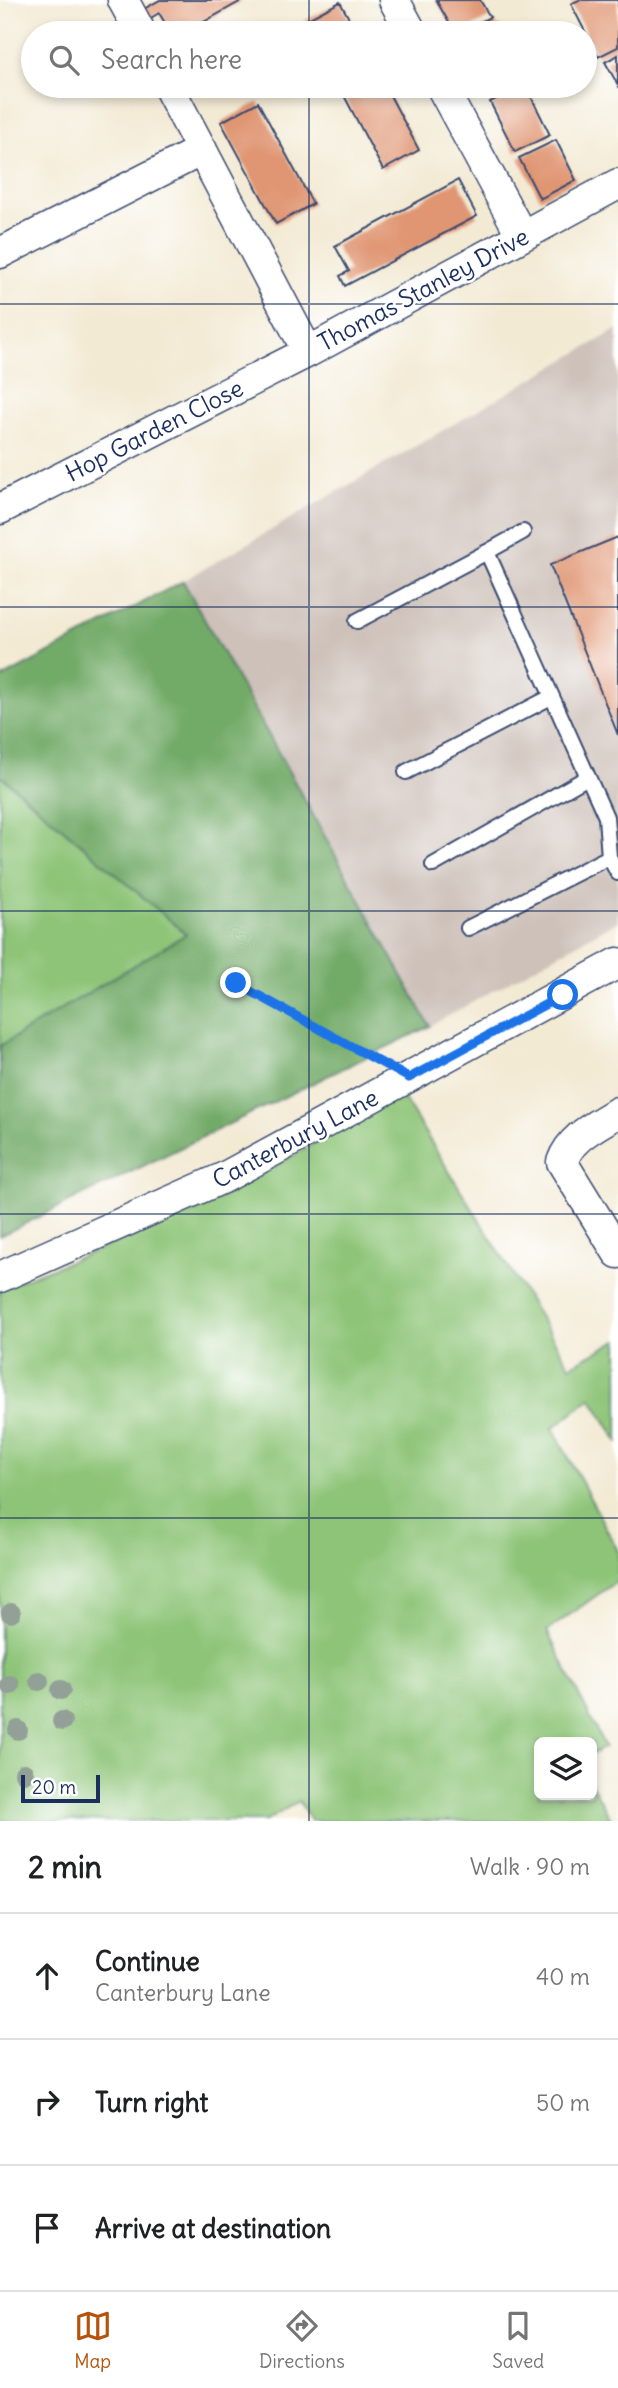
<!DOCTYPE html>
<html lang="en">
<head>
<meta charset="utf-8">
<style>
  :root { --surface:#fff; --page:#f6f6f6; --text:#202124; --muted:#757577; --line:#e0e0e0; --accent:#b45309 }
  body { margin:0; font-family:Delius,sans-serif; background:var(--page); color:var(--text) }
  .controls { position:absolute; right:21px; bottom:21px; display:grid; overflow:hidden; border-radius:10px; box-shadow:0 4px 10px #0003 }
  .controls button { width:63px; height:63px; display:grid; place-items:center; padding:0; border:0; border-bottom:2px solid var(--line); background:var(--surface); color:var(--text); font:35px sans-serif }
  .scale { position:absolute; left:21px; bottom:18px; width:79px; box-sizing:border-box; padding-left:7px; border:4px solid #1b2f5e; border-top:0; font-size:19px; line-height:24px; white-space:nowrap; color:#1b2f5e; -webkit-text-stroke:5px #fff; paint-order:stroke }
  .stop { position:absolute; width:21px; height:21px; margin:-16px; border:5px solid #1a73e8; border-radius:50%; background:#fff }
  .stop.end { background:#1a73e8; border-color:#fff; box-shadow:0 2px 7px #0008 }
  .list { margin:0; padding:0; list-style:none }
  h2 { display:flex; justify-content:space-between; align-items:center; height:91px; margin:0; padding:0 28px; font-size:30px }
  h2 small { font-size:23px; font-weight:400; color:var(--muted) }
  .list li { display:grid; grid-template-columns:46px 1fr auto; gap:21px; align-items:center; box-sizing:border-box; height:126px; padding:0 28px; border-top:2px solid var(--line) }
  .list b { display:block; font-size:26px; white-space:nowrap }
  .list p { margin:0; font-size:23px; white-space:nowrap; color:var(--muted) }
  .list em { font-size:23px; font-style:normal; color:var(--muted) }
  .icon { flex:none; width:38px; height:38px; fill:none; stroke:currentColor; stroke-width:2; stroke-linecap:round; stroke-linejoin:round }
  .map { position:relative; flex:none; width:618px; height:1821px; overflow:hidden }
  .search { position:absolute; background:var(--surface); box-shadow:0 4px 10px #0003; left:21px; right:21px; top:21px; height:77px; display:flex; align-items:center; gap:18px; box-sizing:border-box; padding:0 24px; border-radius:38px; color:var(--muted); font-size:26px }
  .sheet { height:469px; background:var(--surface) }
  nav { display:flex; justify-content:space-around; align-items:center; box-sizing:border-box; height:98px; border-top:2px solid var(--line); background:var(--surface); font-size:19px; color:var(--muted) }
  nav a { display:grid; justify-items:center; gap:4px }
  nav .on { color:var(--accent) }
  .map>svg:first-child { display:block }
  .industrial { fill:#cec1b9 }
  .green { fill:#8dc477; stroke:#547a6a; stroke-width:2 }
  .forest { fill:#72aa68; stroke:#466c63; stroke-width:2 }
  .building { fill:#e09673 }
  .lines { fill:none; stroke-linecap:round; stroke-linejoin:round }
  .service-casing { stroke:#3b4b70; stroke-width:18 }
  .minor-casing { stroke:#3b4b70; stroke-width:33 }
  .path { stroke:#3b4b70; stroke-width:4.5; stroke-dasharray:5 5; stroke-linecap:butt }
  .service { stroke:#fff; stroke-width:14 }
  .minor { stroke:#fff; stroke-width:30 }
  .tree { fill:#92a098 }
  .route { stroke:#1a73e8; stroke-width:9 }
  .grid { fill:none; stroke:#1b2f5e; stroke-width:2; stroke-opacity:0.55 }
  .labels { text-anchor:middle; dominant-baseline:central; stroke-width:5; stroke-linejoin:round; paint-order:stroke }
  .street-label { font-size:24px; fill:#1b2f5e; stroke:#fff }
</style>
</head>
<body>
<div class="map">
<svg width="618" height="1821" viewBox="0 0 618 1821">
  <rect width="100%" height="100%" fill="#fff"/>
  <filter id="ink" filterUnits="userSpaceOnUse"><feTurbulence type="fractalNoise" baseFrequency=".0143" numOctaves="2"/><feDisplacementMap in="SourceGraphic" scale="14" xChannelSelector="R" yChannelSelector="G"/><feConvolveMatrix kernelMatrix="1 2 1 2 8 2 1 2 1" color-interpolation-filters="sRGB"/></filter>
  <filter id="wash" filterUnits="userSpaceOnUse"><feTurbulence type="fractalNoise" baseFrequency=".00686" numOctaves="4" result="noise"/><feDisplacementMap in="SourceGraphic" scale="28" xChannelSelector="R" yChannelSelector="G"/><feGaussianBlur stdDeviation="1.57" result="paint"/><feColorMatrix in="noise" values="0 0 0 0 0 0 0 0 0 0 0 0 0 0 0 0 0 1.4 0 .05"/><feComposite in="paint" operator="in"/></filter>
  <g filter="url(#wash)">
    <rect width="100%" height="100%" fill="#f3ead4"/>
    <path class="industrial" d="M618,329V921L430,1026L183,581Z"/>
    <path class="green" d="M0,775L187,934L0,1046Z
      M401,1094L570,1366L618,1340V1441L591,1398L553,1428L618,1551V1580L547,1631L605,1747L592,1754V1742H539V1795H592V1785L612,1821H311L299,1801L266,1821H0V1289L198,1210Z"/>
    <path class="forest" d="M183,581L430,1026L0,1236V1046L186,934L0,775V679Z"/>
    <g id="blocks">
      <path class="building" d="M160,0H243L184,33H171L159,13L149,19L144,9Z
        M436,0H480L490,17L461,33H455Z
        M579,0H618V47L598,57L571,4Z
        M340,2L357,33H311L304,21Z
        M495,22L501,33H472Z
        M618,55V85L605,62Z
        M339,86H385L419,150L383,170Z
        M481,86H504L486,95Z
        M521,86H526L550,135L515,152L490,102Z
        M258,102L313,204L276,224L221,122Z
        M556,140L576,180L540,199L519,158Z
        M458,180L477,216L345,286L340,276L349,271L335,246Z
        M618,537V735L550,565Z"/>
    </g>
  </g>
  <g filter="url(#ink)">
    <use href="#blocks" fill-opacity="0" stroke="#3b4b70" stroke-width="2"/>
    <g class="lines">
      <defs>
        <path id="service" d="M523,532L487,552L606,817L609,857L618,873
          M357,621L487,552
          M406,772L551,697
          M433,865L588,777
          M468,928L609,857"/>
        <path id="minor" d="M123,0L141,33
          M394,0L412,33
          M168,86L308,352L618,184
          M441,86L522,236
          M0,253L202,150
          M0,509L308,352
          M618,1112C596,1126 571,1136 562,1162L618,1253
          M0,1277L225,1177L618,963"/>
      </defs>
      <use href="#service" class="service-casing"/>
      <use href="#minor" class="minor-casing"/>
      <path class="path" d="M235,983L381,1062"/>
      <use href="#service" class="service"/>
      <use href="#minor" class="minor"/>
    </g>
    <g class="tree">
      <circle cx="11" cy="1613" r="10"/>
      <circle cx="39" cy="1681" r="10"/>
      <circle cx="10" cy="1685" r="10"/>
      <circle cx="61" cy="1690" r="10"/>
      <circle cx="62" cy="1721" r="10"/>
      <circle cx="18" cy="1730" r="10"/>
      <circle cx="24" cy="1773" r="10"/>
    </g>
  </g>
  <g class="lines" filter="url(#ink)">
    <path class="route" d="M236,983L409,1078L563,995"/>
  </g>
  <path class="grid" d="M309,0V33M309,86V1821M0,304H618M0,607H618M0,911H618M0,1214H618M0,1518H618"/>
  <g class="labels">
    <g class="street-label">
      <text transform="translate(423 289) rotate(-28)">Thomas Stanley Drive</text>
      <text transform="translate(154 430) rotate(-27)">Hop Garden Close</text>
      <text transform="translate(295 1138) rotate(-28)">Canterbury Lane</text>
    </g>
  </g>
</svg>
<div class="controls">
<button><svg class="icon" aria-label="layers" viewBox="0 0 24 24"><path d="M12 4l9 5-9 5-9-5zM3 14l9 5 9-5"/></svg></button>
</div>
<div class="scale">20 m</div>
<div class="stop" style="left:563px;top:995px"></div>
<div class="stop end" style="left:236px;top:983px"></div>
<div class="search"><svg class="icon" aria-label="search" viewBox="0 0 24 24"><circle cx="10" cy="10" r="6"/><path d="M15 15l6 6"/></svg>Search here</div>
</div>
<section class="sheet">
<h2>2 min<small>Walk · 90 m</small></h2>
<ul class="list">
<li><svg class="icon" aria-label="ahead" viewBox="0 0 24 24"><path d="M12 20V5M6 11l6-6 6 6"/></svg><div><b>Continue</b><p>Canterbury Lane</p></div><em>40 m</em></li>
<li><svg class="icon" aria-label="right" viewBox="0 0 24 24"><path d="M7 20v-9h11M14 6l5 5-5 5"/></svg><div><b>Turn right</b></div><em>50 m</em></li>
<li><svg class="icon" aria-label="arrive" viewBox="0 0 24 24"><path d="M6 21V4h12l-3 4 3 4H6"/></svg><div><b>Arrive at destination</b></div></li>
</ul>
</section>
<nav>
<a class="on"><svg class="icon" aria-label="map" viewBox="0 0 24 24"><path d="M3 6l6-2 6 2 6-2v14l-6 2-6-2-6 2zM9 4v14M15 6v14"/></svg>Map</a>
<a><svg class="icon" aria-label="directions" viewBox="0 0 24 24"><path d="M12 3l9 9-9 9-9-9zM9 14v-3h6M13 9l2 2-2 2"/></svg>Directions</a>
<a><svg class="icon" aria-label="saved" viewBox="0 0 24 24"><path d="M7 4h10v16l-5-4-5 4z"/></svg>Saved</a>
</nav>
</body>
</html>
